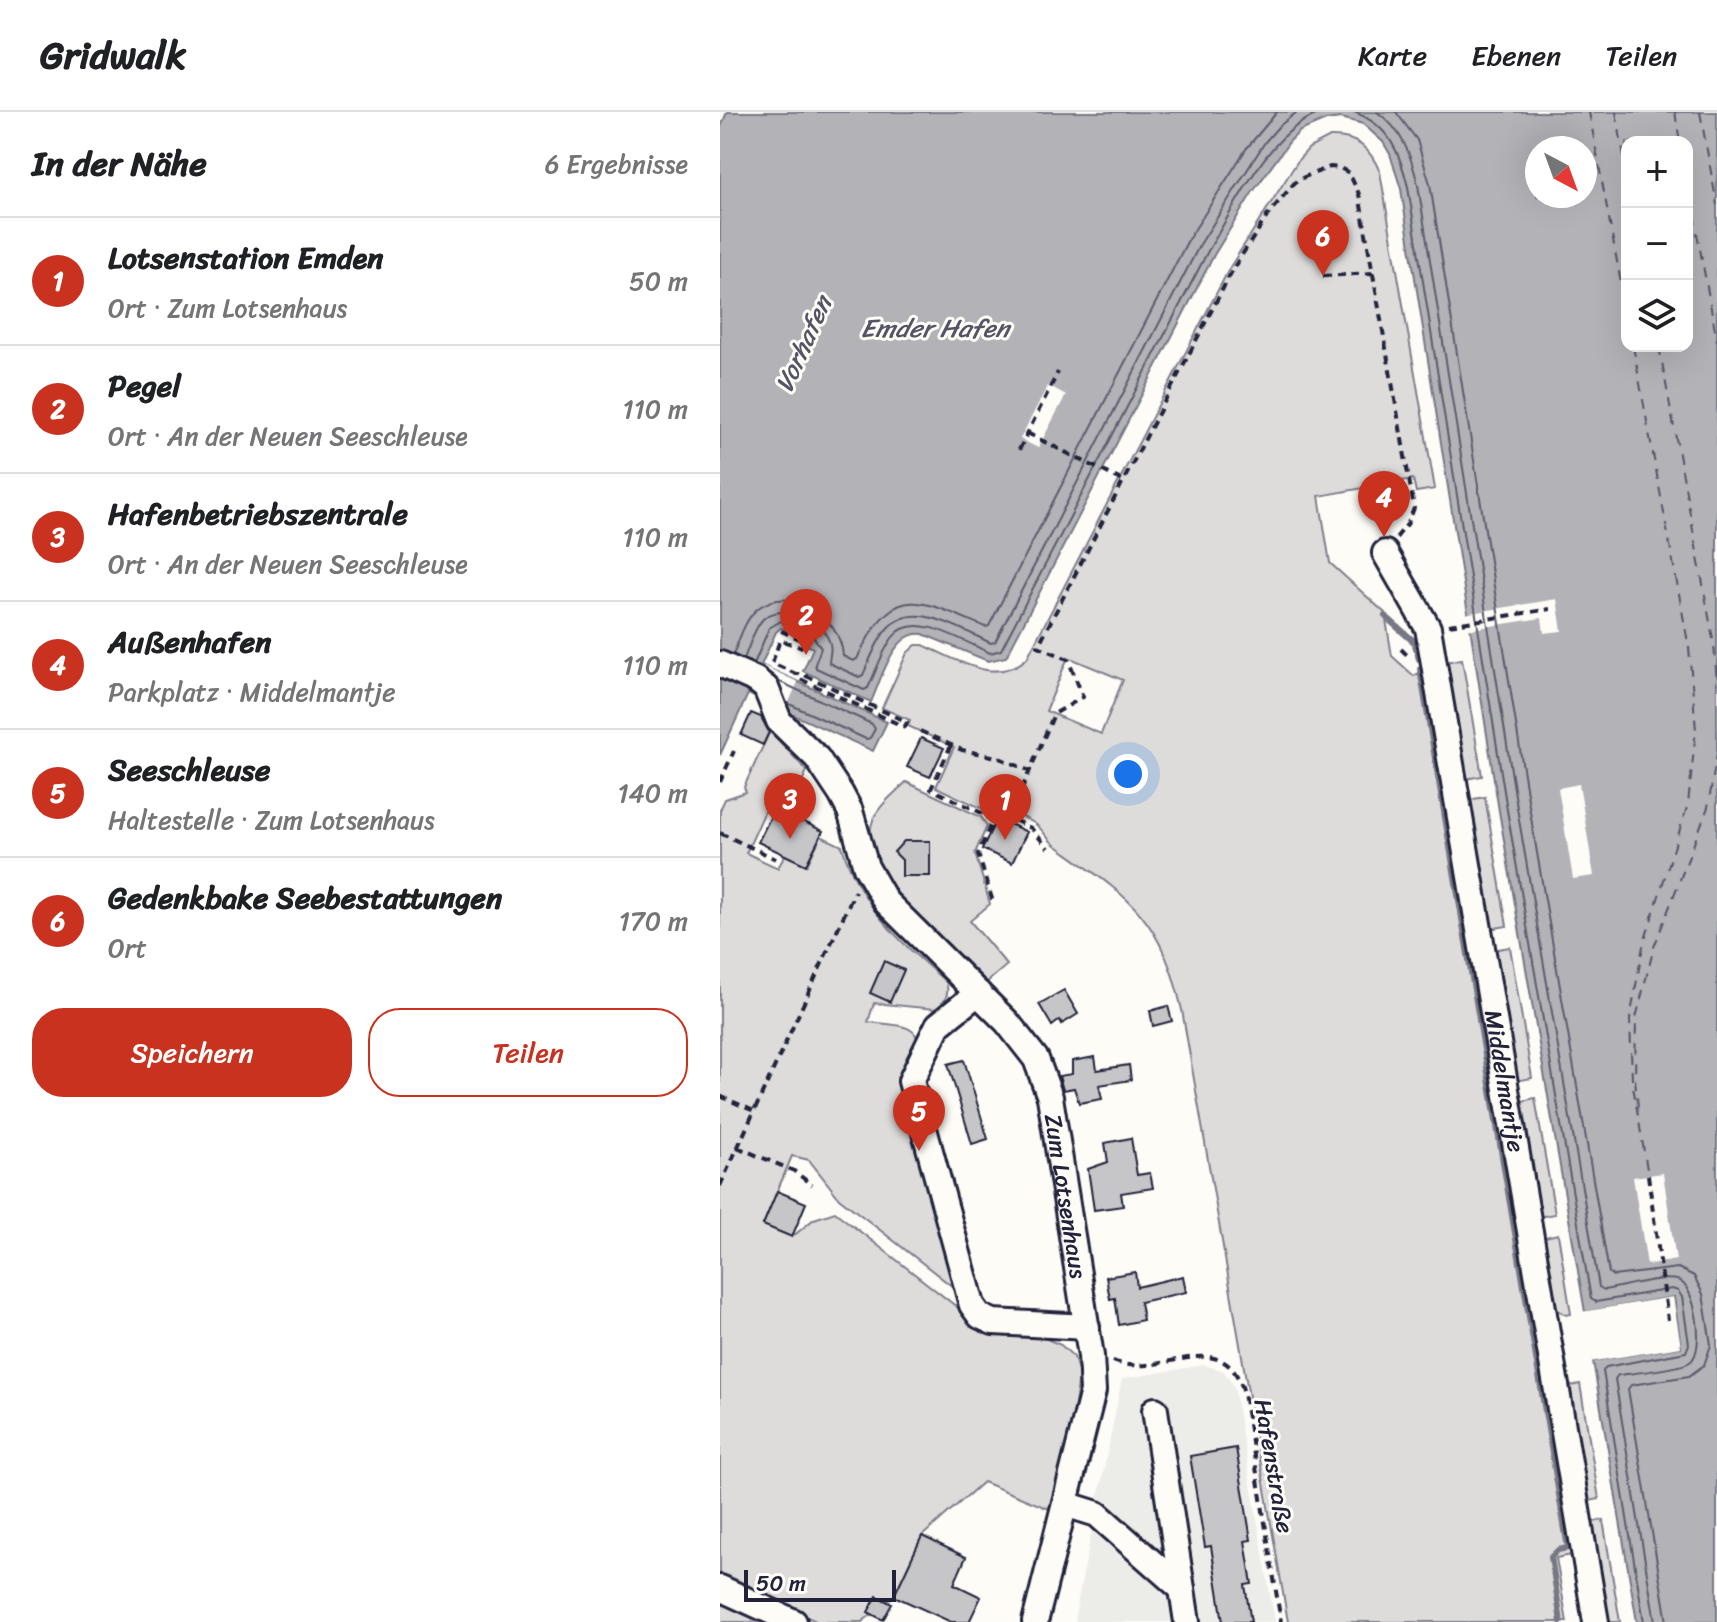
<!DOCTYPE html>
<html lang="de">
<head>
<meta charset="utf-8">
<style>
  :root { --surface:#fff; --page:#f2f2f2; --text:#202124; --muted:#757577; --line:#e0e0e0; --accent:#c8321e }
  body { margin:0; font-family:Sriracha,sans-serif; background:var(--page); color:var(--text) }
  .controls { position:absolute; right:24px; top:24px; display:grid; overflow:hidden; border-radius:16px; box-shadow:0 8px 32px #0002 }
  .controls button { width:72px; height:72px; display:grid; place-items:center; padding:0; border:0; border-bottom:2px solid var(--line); background:var(--surface); color:var(--text); font:40px sans-serif }
  .compass { position:absolute; left:805px; top:24px; width:72px; height:72px; border-radius:50%; background:var(--surface); box-shadow:0 8px 32px #0002; rotate:139deg }
  .scale { position:absolute; left:24px; bottom:20px; width:152px; box-sizing:border-box; padding-left:8px; border:4px solid #22223b; border-top:0; font-size:22px; line-height:28px; white-space:nowrap; color:#22223b; -webkit-text-stroke:6px #fdfcf7; paint-order:stroke }
  .you { position:absolute; left:408px; top:662px; width:28px; height:28px; margin:-20px; border:6px solid #fff; border-radius:50%; background:#1a73e8; box-shadow:0 0 0 12px #1a73e833 }
  .badge { display:grid; place-items:center; width:52px; height:52px; border-radius:50%; background:var(--accent); color:#fff; font-size:26px; font-weight:700 }
  .pin { position:absolute; translate:-50% -66px; filter:drop-shadow(0 2px 4px #0008) }
  .pin::after { content:''; position:absolute; top:42px; width:28px; height:24px; background:inherit; clip-path:polygon(0 0,100% 0,50% 100%) }
  .list { margin:0; padding:0; list-style:none }
  h2 { display:flex; justify-content:space-between; align-items:center; height:104px; margin:0; padding:0 32px; font-size:34px }
  h2 small { font-size:26px; font-weight:400; color:var(--muted) }
  .list li { display:grid; grid-template-columns:52px 1fr auto; gap:24px; align-items:center; box-sizing:border-box; height:128px; padding:0 32px; border-top:2px solid var(--line) }
  .list b { display:block; font-size:30px; white-space:nowrap }
  .list p { margin:0; font-size:26px; white-space:nowrap; color:var(--muted) }
  .list em { font-size:26px; font-style:normal; color:var(--muted) }
  .actions { display:flex; gap:16px; padding:24px 32px }
  .actions a { flex:1; padding:18px 0; border:2px solid var(--accent); border-radius:32px; text-align:center; font-size:28px; color:var(--accent) }
  .actions .main { background:var(--accent); color:#fff }
  .icon { flex:none; width:44px; height:44px; fill:none; stroke:currentColor; stroke-width:2; stroke-linecap:round; stroke-linejoin:round }
  .map { position:relative; flex:none; width:997px; height:1510px; overflow:hidden }
  header { display:flex; align-items:center; gap:48px; box-sizing:border-box; height:112px; padding:0 40px; background:var(--surface); border-bottom:2px solid var(--line) }
  header strong { font-size:38px }
  nav { display:flex; gap:44px; margin-inline-start:auto; font-size:28px }
  main { display:flex }
  aside { flex:1; background:var(--surface) }
  .map>svg:first-child { display:block }
  .built { fill:#ecece9 }
  .green { fill:#dddcdb; stroke:#807f8b; stroke-width:2; fill-rule:evenodd }
  .water { fill:#b2b2b7; stroke:#787885; stroke-width:2; fill-rule:evenodd }
  .pier { fill:#fdfcf7 }
  .lines { fill:none; stroke-linecap:round; stroke-linejoin:round }
  .shore { stroke:#5c5c6d; stroke-width:2 }
  .stream { stroke:#787885; stroke-width:6 }
  .ferry { stroke:#545466; stroke-width:2; stroke-dasharray:10 8; stroke-linecap:butt }
  .building { fill:#c6c6c8; stroke:#22223b; stroke-width:2 }
  .minor-casing { stroke:#22223b; stroke-width:30 }
  .path { stroke:#22223b; stroke-width:4; stroke-dasharray:8 6; stroke-linecap:butt }
  .minor { stroke:#fdfcf7; stroke-width:24 }
  .path-bridge { stroke:#22223b; stroke-width:4; stroke-dasharray:8 6; stroke-linecap:butt }
  .labels { text-anchor:middle; dominant-baseline:central; stroke-width:6; stroke-linejoin:round; paint-order:stroke }
  .street-label { font-size:24px; fill:#22223b; stroke:#fdfcf7 }
  .water-label { font-size:26px; font-style:italic; fill:#545466; stroke:#fdfcf7 }
</style>
</head>
<body>
<header>
<strong>Gridwalk</strong>
<nav><a>Karte</a><a>Ebenen</a><a>Teilen</a></nav>
</header>
<main>
<aside>
<h2>In der Nähe<small>6 Ergebnisse</small></h2>
<ul class="list">
<li><span class="badge">1</span><div><b>Lotsenstation Emden</b><p>Ort · Zum Lotsenhaus</p></div><em>50 m</em></li>
<li><span class="badge">2</span><div><b>Pegel</b><p>Ort · An der Neuen Seeschleuse</p></div><em>110 m</em></li>
<li><span class="badge">3</span><div><b>Hafenbetriebszentrale</b><p>Ort · An der Neuen Seeschleuse</p></div><em>110 m</em></li>
<li><span class="badge">4</span><div><b>Außenhafen</b><p>Parkplatz · Middelmantje</p></div><em>110 m</em></li>
<li><span class="badge">5</span><div><b>Seeschleuse</b><p>Haltestelle · Zum Lotsenhaus</p></div><em>140 m</em></li>
<li><span class="badge">6</span><div><b>Gedenkbake Seebestattungen</b><p>Ort</p></div><em>170 m</em></li>
</ul>
<div class="actions"><a class="main">Speichern</a><a>Teilen</a></div>
</aside>
<div class="map">
<svg width="997" height="1510" viewBox="0 0 997 1510">
  <rect width="100%" height="100%" fill="#fdfcf7"/>
  <filter id="ink" filterUnits="userSpaceOnUse"><feTurbulence type="fractalNoise" baseFrequency=".0125" numOctaves="2"/><feDisplacementMap in="SourceGraphic" scale="16" xChannelSelector="R" yChannelSelector="G"/><feConvolveMatrix kernelMatrix="1 2 1 2 8 2 1 2 1" color-interpolation-filters="sRGB"/></filter>
  <g filter="url(#ink)">
    <path class="built" d="M484,1253L504,1259L514,1275L555,1510H356L355,1503L402,1267Z"/>
    <path class="green" d="M610,25C637,24 650,36 660,60L715,377L696,380L693,367L599,384L610,451L698,531L700,546L697,547L694,533L666,508L672,544L694,564L703,558L852,1443L836,1446L847,1510H568L462,898C440,803 411,787 335,733C327,727 323,717 314,711C302,704 288,699 275,693L263,697L216,675L234,635L188,614L190,608L162,596L187,541L196,533H203C236,547 276,575 307,546L510,155L579,47L589,36ZM348,545L403,568L381,622L326,599Z
      M742,547L762,664L745,667L725,550Z
      M50,619L87,659L67,702L55,696L52,702L45,699L26,741L58,756L65,743L87,753L101,724L122,734C141,796 180,829 226,870C230,882 225,891 215,897L154,891L148,910C167,913 205,909 197,939L242,1182L119,1086L89,1048L72,1044L43,1113L72,1125L94,1107L115,1100L255,1209L322,1225L341,1233L354,1245L359,1262L357,1279L352,1312L329,1397L263,1370L202,1424L174,1484L142,1510H98L0,1464V698L5,687L26,680L24,675Z
      M186,670L261,705L267,714L255,741L270,792L250,809L287,853L265,872C233,841 134,758 153,708C159,693 175,681 186,670Z
      M765,685L787,814L769,817L748,688Z
      M790,835L812,966L795,969L772,838Z
      M815,986L835,1102L818,1105L798,990Z
      M838,1122L851,1202L846,1203L832,1194L821,1126Z
      M860,1272L879,1387L865,1390L846,1275Z
      M883,1408L900,1510H885L868,1411Z
      M0,1488L49,1510H0Z"/>
    <path class="water" d="M7,0H997V1510H917L873,1249L961,1235L954,1185L865,1200L779,699L681,77L670,42L663,30L643,12L621,6L606,8L580,19L570,29L532,81L494,143L286,545L268,549L203,522C174,517 161,568 151,590L83,559L93,536L87,533L88,528L61,516L56,520L41,553L167,610L153,639L28,582L0,643V17ZM907,30H967V234H907ZM817,36H865V84H817Z"/>
    <path class="pier" d="M328,273L346,283L318,336L300,327Z
      M837,487L842,519L824,521L822,506L746,518L744,502Z
      M0,540L41,559L44,554L78,570L65,599L30,583L32,579L0,564Z
      M859,672L874,764L853,767L838,676Z
      M943,1061L956,1148L927,1153L913,1065Z
      M953,1185L961,1235L869,1250L872,1245L957,1231L950,1189L866,1204L861,1200Z"/>
    <g class="lines">
      <path class="shore" d="M634,0C669,13 680,41 688,75L787,698L871,1187L876,1190L952,1177L958,1179L962,1185L969,1232L966,1240L886,1255L883,1259L924,1510
        M657,0C683,18 691,44 698,73L797,696L879,1175L884,1178C902,1175 940,1164 957,1168C976,1172 986,1239 970,1250C959,1257 914,1261 898,1263L895,1267L935,1510
        M676,0L697,28L710,72L809,694L889,1161L893,1164L958,1156L974,1164L983,1182L991,1233L984,1253L969,1264L911,1273L908,1277L947,1510
        M13,543C19,528 25,508 36,498C69,469 121,505 123,544L133,549L137,547C174,469 197,486 265,515L269,514L468,128L526,37L557,0
        M24,547C29,535 34,516 43,507C62,489 105,508 110,532C112,538 109,545 109,551L139,565L143,563C150,548 156,530 166,518C193,485 241,518 271,531L275,530L479,134L545,30L558,15L577,0
        M34,552L49,516L61,509L91,521L101,536L95,552L96,556L144,578L148,576C156,560 162,539 173,525C194,497 244,530 270,541L281,538L488,139C516,93 550,15 604,0
        M58,569L152,612L155,617L150,626L146,627L67,591"/>
      <path class="stream" d="M665,504L694,529L699,547
        M700,557L848,1436L838,1438L831,1445L841,1510"/>
      <path class="ferry" d="M869,0L907,203
        M896,0L907,61
        M955,0L960,30
        M980,0L997,93
        M967,67L997,229
        M913,234L969,536L976,618L968,692L923,834L910,907L912,968L928,1063
        M939,234L994,532L997,572
        M918,995L915,967L916,906L934,835L988,695L997,641"/>
    </g>
    <path class="building" d="M31,601L41,605L49,620L43,633L21,623Z
      M201,626L224,636L210,665L187,655Z
      M55,696L103,719L86,753L38,730Z
      M277,706L307,720L292,751L262,737Z
      M184,729H210V764H182V748L174,740Z
      M164,849L184,858L170,890L150,881Z
      M344,878L358,902L342,912L340,908L332,914L319,892Z
      M448,894L452,909L433,914L430,899Z
      M375,945L377,958L409,953L411,968L379,973L382,987L359,991L354,976L343,978L339,964L352,962V949Z
      M244,948L268,1027L252,1032L228,952Z
      M411,1026L417,1063L430,1061L433,1076L401,1081L403,1094L374,1098L368,1057L388,1050L385,1031Z
      M57,1079L86,1091L72,1125L43,1113Z
      M415,1160L417,1175L463,1164L466,1180L420,1190L423,1208L399,1213L395,1186L390,1187L386,1165Z
      M516,1336L531,1428L525,1429L532,1472L525,1473L531,1510H503L491,1434L485,1435L470,1344Z
      M202,1424L246,1445L234,1472L261,1485L249,1510H231L174,1484Z
      M157,1484L172,1492L163,1508L148,1500Z"/>
    <g class="lines">
      <defs>
        <g id="minor">
          <path id="s1" d="M665,441L708,516L876,1510"/>
          <path id="s2" d="M0,552L36,568L46,576L59,609L97,646L121,682L130,699L146,755L166,790L287,910L316,947L330,985L371,1244L373,1279L315,1510"/>
          <path d="M258,881L218,913L191,969L252,1193L260,1204L273,1210L367,1215"/>
          <path d="M435,1298L462,1477"/>
          <path d="M345,1392L377,1402L462,1477L467,1510"/>
          <path d="M0,1476L74,1510"/>
        </g>
      </defs>
      <use href="#minor" class="minor-casing"/>
      <path class="path" d="M603,164L653,161
        M307,321L403,369
        M299,338L338,260
        M729,513L830,497
        M61,519L82,528L84,533L80,535L60,528L52,551L76,562L80,567L185,615L187,610L185,609L82,562H76
        M681,537L690,546
        M200,619L242,638L277,645L310,659
        M231,633L211,677L264,702L277,700L311,716L328,736
        M0,670L14,639
        M302,677L334,602L363,585L348,547L318,534L514,155L550,100L577,68L610,55L620,56L629,61L639,82L694,396L688,411L676,426
        M270,701L272,710L258,742L273,790
        M0,721L56,747
        M0,984L34,999
        M17,1035L74,1059L92,1073
        M928,1063L948,1208
        M0,1074L135,779
        M393,1249C440,1269 504,1210 524,1281L561,1510"/>
      <use href="#minor" class="minor"/>
      <path class="path-bridge" d="M287,710L302,677"/>
    </g>
  </g>
  <g class="labels">
    <g class="street-label">
      <text stroke="none"><textPath href="#s1" startOffset="546">Middelmantje</textPath></text>
      <text stroke="none"><textPath href="#s2" startOffset="660">Zum Lotsenhaus</textPath></text>
      <text transform="translate(554 1354) rotate(80)">Hafenstraße</text>
    </g>
    <g class="water-label">
      <text x="215" y="216">Emder Hafen</text>
      <text transform="translate(83 232) rotate(-66)">Vorhafen</text>
    </g>
  </g>
</svg>
<div class="controls">
<button>+</button>
<button>−</button>
<button><svg class="icon" aria-label="layers" viewBox="0 0 24 24"><path d="M12 4l9 5-9 5-9-5zM3 14l9 5 9-5"/></svg></button>
</div>
<svg class="compass" viewBox="-18 -18 36 36"><path d="M0-13l5 13h-10z" fill="#e53935"/><path d="M0 13l5-13h-10z" fill="#757577"/></svg>
<div class="scale">50 m</div>
<div class="you"></div>
<div class="pin badge" style="left:285px;top:728px">1</div>
<div class="pin badge" style="left:86px;top:543px">2</div>
<div class="pin badge" style="left:70px;top:727px">3</div>
<div class="pin badge" style="left:664px;top:425px">4</div>
<div class="pin badge" style="left:199px;top:1039px">5</div>
<div class="pin badge" style="left:603px;top:164px">6</div>
</div>
</main>
</body>
</html>
